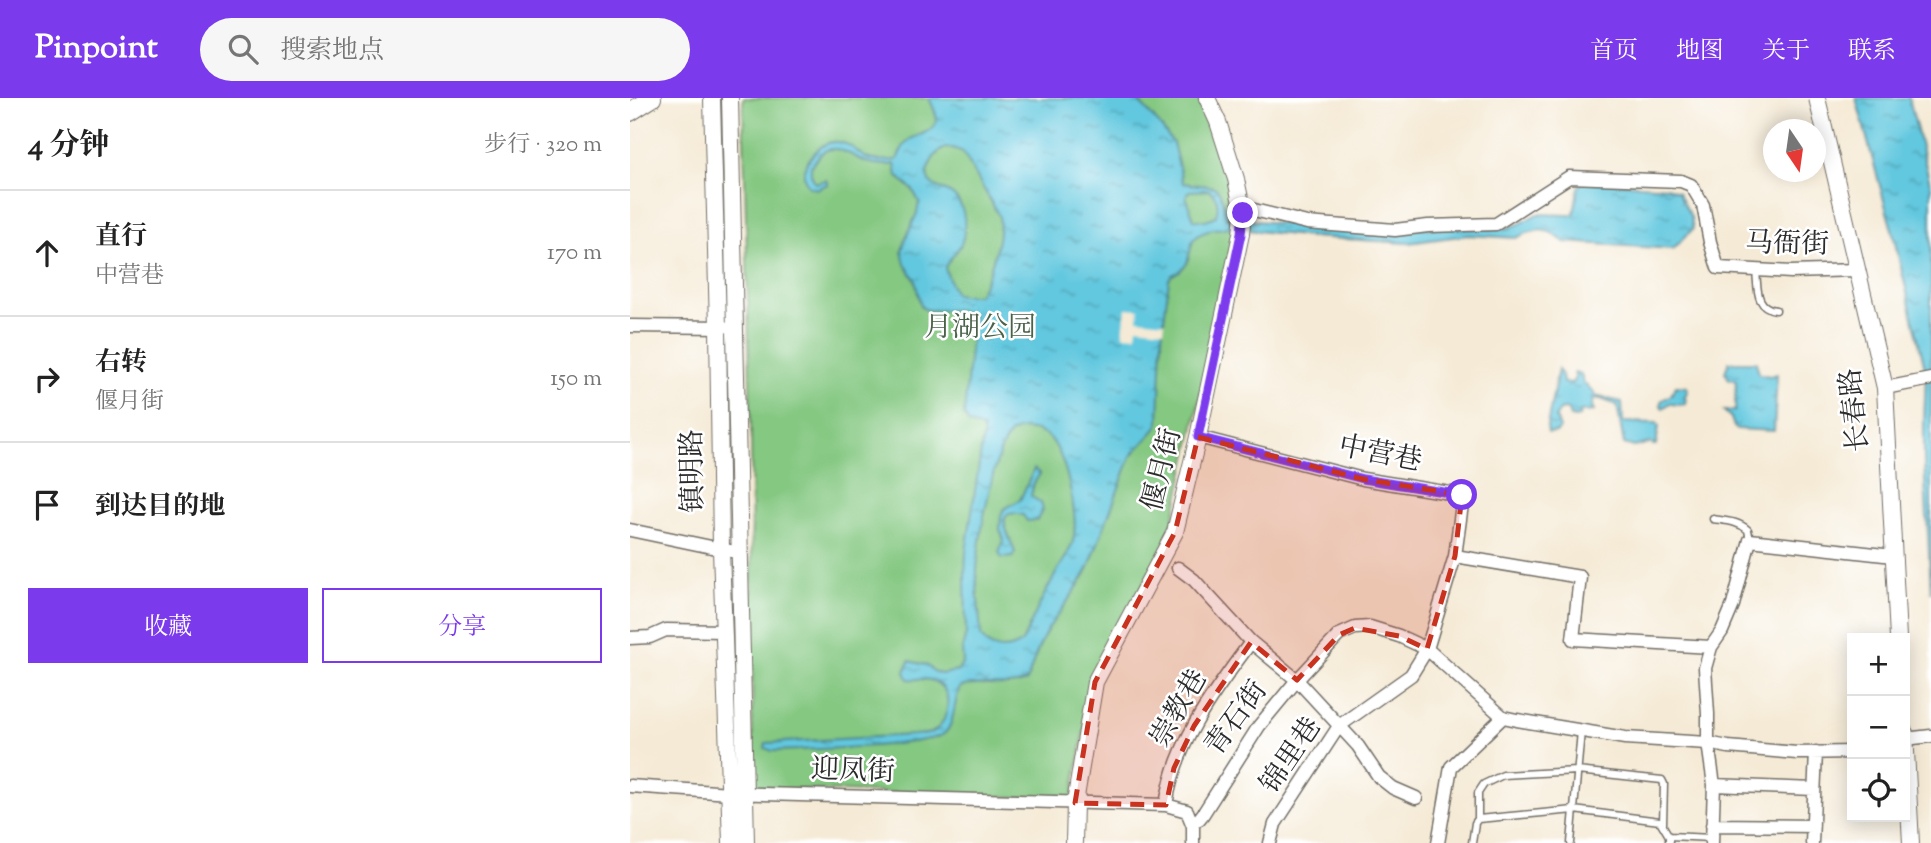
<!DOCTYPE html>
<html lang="zh">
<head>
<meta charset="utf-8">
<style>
  :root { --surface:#fff; --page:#f6f6f6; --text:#222; --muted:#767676; --line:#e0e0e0; --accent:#7c3aed }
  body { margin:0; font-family:"Sorts Mill Goudy","Noto Serif SC",serif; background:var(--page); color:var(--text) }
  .controls { position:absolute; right:21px; bottom:21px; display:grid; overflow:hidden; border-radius:0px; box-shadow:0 4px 18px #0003 }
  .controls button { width:63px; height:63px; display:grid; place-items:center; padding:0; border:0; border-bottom:2px solid var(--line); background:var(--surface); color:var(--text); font:35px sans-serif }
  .compass { position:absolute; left:1133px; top:21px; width:63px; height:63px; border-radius:50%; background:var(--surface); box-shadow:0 4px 18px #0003; rotate:167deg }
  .stop { position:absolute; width:21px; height:21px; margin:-16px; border:5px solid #7c3aed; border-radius:50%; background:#fff }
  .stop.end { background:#7c3aed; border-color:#fff; box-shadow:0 2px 7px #0008 }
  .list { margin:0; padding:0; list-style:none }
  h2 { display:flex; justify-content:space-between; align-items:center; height:91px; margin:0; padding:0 28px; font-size:30px }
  h2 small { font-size:23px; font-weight:400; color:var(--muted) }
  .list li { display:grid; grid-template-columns:46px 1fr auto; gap:21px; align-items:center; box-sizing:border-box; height:126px; padding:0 28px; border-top:2px solid var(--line) }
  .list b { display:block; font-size:26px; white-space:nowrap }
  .list p { margin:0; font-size:23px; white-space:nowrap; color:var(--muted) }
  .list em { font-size:23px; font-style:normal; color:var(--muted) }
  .actions { display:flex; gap:14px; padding:21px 28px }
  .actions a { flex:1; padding:16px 0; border:2px solid var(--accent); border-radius:0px; text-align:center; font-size:24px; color:var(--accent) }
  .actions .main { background:var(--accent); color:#fff }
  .icon { flex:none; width:38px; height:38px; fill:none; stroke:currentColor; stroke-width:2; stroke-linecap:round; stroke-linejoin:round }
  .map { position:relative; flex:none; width:1301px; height:745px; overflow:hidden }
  header { display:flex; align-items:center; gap:42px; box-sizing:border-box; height:98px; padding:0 35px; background:var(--accent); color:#fff }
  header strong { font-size:33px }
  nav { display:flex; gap:38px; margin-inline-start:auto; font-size:24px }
  .search { width:490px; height:63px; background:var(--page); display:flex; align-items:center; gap:18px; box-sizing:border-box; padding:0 24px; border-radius:38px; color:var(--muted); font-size:26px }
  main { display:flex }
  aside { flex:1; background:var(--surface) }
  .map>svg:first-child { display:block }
  .green { fill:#84c881; stroke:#587a56; stroke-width:2 }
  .water { fill:url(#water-ripples); stroke:#467a85; stroke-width:2; fill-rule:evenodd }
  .pier { fill:#f5ead5 }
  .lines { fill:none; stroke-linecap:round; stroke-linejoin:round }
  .lane-casing { stroke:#726e66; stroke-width:9 }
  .street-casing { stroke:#726e66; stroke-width:15 }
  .secondary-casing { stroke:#726e66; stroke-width:18 }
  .primary-casing { stroke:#726e66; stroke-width:20 }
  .lane { stroke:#fff; stroke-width:6 }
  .street { stroke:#fff; stroke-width:12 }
  .secondary { stroke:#fff; stroke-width:16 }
  .primary { stroke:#fff; stroke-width:18 }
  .route { stroke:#7c3aed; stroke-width:9 }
  .marked { fill:#c8321e; fill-opacity:0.2; stroke:#c8321e; stroke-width:5; stroke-dasharray:14 9; stroke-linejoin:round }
  .labels { text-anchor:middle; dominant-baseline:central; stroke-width:5; stroke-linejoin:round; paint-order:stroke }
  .street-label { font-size:28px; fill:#2b2b2b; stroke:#fff }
  .park-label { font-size:28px; fill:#4a6249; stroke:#fff }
</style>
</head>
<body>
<header>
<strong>Pinpoint</strong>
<div class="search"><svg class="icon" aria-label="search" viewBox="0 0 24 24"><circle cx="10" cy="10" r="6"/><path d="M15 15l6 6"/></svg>搜索地点</div>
<nav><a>首页</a><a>地图</a><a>关于</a><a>联系</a></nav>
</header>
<main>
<aside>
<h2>4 分钟<small>步行 · 320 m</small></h2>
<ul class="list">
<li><svg class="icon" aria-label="ahead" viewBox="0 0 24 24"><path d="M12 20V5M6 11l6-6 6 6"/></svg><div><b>直行</b><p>中营巷</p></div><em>170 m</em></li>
<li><svg class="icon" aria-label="right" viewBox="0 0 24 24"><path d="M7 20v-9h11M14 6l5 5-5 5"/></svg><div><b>右转</b><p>偃月街</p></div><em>150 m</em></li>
<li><svg class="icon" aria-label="arrive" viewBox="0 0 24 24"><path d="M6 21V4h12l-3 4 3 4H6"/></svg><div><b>到达目的地</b></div></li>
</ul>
<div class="actions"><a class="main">收藏</a><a>分享</a></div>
</aside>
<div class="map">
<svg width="1301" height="745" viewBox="0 0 1301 745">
  <defs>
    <pattern id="water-ripples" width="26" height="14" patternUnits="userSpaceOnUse" patternTransform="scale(1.75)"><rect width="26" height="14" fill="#62c8df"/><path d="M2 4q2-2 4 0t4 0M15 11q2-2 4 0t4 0" fill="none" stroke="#51a3b5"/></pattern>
  </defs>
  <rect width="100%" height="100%" fill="#fff"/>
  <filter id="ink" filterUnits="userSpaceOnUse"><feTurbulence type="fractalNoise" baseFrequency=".0143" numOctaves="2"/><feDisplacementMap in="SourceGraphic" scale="14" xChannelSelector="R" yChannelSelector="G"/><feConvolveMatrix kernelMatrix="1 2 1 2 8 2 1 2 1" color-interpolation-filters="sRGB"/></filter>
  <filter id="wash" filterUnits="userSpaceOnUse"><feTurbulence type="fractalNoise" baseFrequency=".00686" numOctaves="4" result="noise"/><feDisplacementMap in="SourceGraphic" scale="28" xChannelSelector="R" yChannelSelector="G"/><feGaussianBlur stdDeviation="1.57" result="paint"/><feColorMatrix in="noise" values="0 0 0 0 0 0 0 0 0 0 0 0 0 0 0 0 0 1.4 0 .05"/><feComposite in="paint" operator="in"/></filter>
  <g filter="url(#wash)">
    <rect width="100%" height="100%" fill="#f5ead5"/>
    <path class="green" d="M113,0H569L589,48L604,91L606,136L541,433L463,583L442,701L123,690L121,327Z"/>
    <path class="water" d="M299,0H506L528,25L543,45L553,85C589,91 588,80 597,120L680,128L874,131L889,126L907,116L940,117L944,116L948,91L951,86L959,83L1037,89L1048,94L1061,119L1063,131L1043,151L935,144L920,134L910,132L897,135L886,140L838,137L778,145L682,139L599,130L583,131L568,137L563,142L557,165L550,173L542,177L539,181L532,240L529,324L525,332L501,358L459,469C448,491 432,510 418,531C408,547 403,565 397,583C375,592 352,583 330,589C324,603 325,625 315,635C301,649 169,652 142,653L135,650L136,645L284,637C291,636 300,637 306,632C319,621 324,593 305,584C296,579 287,582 278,581L275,574L279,563L296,567L305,574L311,576L328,573L333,564L332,551L336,536L335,476L336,454L353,339V330L339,326L334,317L343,218L330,212H297L291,209L285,182L275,166L272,153L275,142L287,115L289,104L283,92L267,78L265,66C255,68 246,67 236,64C225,60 209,47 197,52C190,54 186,62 181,68V76L185,85L196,82L198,86L186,91L179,89C173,81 172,72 178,63C188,48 202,38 220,48C227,52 231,58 239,61C247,64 258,62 267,62C270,55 273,46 279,42C280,41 289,37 290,37C313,27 308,20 299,0ZM316,50H323L333,54L369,118C372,140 360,178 348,197H331L324,195L315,170C318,161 327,155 331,146C337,131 336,109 324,98C317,92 306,90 299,84L297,74C301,63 305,54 316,50ZM579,92C588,99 589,107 586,118L576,122H564L556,98L559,93ZM395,331C405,332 417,335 423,344C437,364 449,420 443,443C439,457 429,468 423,481C411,501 402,523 392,544C378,555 360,553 351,538C350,517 346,494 347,473C348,446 363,354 380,336C384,332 389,332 395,331Z
      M1226,0H1279L1301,89V495L1294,363V326L1296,274L1262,132Z
      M1099,264H1126L1129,276L1140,278L1147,276L1144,333L1107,331L1104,329L1101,320L1094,313H1105L1106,282L1099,281L1095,274Z
      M928,271L932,277L933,285H942L946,278L944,276L945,274L951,276L953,285L964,294L965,298L992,304L993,324L1027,325L1029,328L1026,347H1023L1020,345L1004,349L994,346L987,307L971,301H964L962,309L964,313L950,314L949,319L945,320L940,319L938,312L935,311L930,312L925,321L927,322L930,331L927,334L918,335L917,328Z
      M1046,288L1057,289L1058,292L1055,298L1056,306L1046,307L1040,305L1033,310L1031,308V303L1041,297Z
      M404,371L410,376L404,385L401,398L411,405L413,411L407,422L397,423L393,417C359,408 382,442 385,455L383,459L372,460L369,455L374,442L370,431L371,417L374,411L390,402Z"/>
    <path class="pier" d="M496,210L509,211L508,221L535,224L534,232L507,229L506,238L493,237Z"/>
  </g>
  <g filter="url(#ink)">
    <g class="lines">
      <defs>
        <path id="lane" d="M1126,173C1128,190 1125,210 1146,212
          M1083,421C1096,423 1108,423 1118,432L1120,442
          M848,721V695L854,686L873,677L947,673L1032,682L1034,686L1033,726
          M1039,738L1082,740
          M842,745L845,725L848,721L944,712L1030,723L1039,738V745
          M941,745L951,633"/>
        <path id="street" d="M612,109L677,125L765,132L798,128L866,126L939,79L1051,83L1061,87L1073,107L1080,144L1088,170L1161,174L1226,172
          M0,228L94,229
          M1255,290L1301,281
          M568,339L733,381L832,397L833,399L825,458L950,479L943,541L1081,549
          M0,432L110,455
          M548,470L564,482L621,544L667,582L709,537L725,530L740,529L769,538L797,551L873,619L887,622L995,640L1078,645L1098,649L1167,655L1222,654
          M0,540L20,539L36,532L94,533
          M1275,641L1301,638
          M1084,687L1184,691
          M0,688L100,695L536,707L557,713L563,728V745
          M536,707C545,645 584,594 621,544
          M562,724L569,721L573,716L629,628L667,582L728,648L749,679L763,690L786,700
          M1082,727L1183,728
          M640,745L645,726L709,628L781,577L797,551L825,458
          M808,745L821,669L873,619
          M1082,745L1084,687L1078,645V616L1075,570L1081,549L1092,533L1103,507L1120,442L1263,458
          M1182,745L1186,654"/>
        <path id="secondary" d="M82,0L88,229L91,452L101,745
          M100,0L116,745
          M1187,0L1255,290L1268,540
          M1275,635L1281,745
          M444,745L445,705L465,584L545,434L568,339L611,136L613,115L606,81L588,24L577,0"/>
        <path id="primary" d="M0,14L22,0"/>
      </defs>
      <use href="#lane" class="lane-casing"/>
      <use href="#street" class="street-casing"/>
      <use href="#secondary" class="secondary-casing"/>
      <use href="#primary" class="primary-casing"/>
      <use href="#lane" class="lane"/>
      <use href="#street" class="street"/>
      <use href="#secondary" class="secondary"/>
      <use href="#primary" class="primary"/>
    </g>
  </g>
  <g class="lines" filter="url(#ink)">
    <path class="route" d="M613,115L611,136L568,339L733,381L832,397"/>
  </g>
  <path class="marked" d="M568,339L733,381L832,397L825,458L797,551L769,538L725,530L709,537L667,582L621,544L564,628L544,670L536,707L445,705L465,584L545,434Z"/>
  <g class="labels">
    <g class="street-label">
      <text transform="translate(1157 147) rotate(1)">马衙街</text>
      <text transform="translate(1226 312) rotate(-96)">长春路</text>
      <text transform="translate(750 357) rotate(11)">中营巷</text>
      <text transform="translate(533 372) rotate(-76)">偃月街</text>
      <text transform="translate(64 373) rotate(-91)">镇明路</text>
      <text transform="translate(550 611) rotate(-60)">崇教巷</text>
      <text transform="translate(607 621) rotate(-54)">青石街</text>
      <text transform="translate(662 658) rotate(-56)">锦里巷</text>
      <text transform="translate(223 674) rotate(2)">迎凤街</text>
    </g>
    <g class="park-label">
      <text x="350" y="231">月湖公园</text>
    </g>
  </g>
</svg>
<div class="controls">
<button>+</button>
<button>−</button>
<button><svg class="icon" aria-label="locate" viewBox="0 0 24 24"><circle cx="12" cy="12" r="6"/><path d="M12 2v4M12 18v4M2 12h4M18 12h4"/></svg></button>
</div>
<svg class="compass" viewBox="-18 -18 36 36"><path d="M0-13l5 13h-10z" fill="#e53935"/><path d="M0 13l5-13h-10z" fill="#767676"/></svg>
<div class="stop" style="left:832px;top:397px"></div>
<div class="stop end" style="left:613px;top:115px"></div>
</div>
</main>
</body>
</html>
